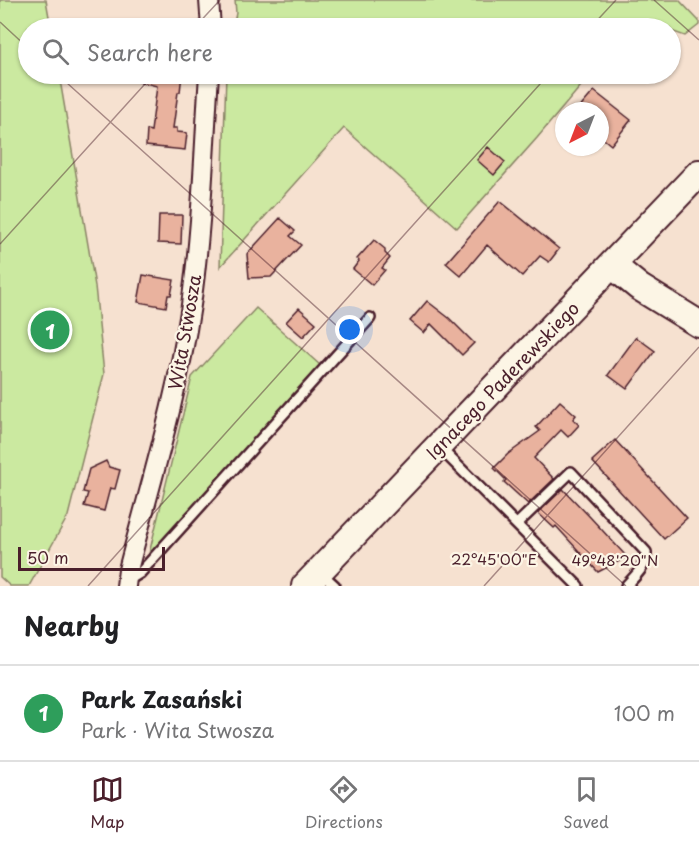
<!DOCTYPE html>
<html lang="en">
<head>
<meta charset="utf-8">
<style>
  :root { --surface:#fff; --page:#f6f6f6; --text:#202124; --muted:#757577; --line:#e0e0e0; --accent:#4a1f2b }
  body { margin:0; font-family:"Playpen Sans",sans-serif; background:var(--page); color:var(--text) }
  .compass { position:absolute; left:555px; top:102px; width:54px; height:54px; border-radius:50%; background:var(--surface); box-shadow:0 2px 4px #0004; rotate:222deg }
  .scale { position:absolute; left:18px; bottom:15px; width:147px; box-sizing:border-box; padding-left:6px; border:3px solid #4a1f2b; border-top:0; font-size:16px; line-height:21px; white-space:nowrap; color:#4a1f2b; -webkit-text-stroke:4px #fcf5e5; paint-order:stroke }
  .you { position:absolute; left:350px; top:330px; width:21px; height:21px; margin:-15px; border:4px solid #fff; border-radius:50%; background:#1a73e8; box-shadow:0 0 0 9px #1a73e833 }
  .badge { display:grid; place-items:center; width:39px; height:39px; border-radius:50%; background:var(--accent); color:#fff; font-size:20px; font-weight:700 }
  .pin { position:absolute; translate:-50% -50%; border:3px solid #fff; box-shadow:0 2px 6px #0006 }
  .list { margin:0; padding:0; list-style:none }
  h2 { display:flex; justify-content:space-between; align-items:center; height:78px; margin:0; padding:0 24px; font-size:26px }
  h2 small { font-size:20px; font-weight:400; color:var(--muted) }
  .list li { display:grid; grid-template-columns:39px 1fr auto; gap:18px; align-items:center; box-sizing:border-box; height:96px; padding:0 24px; border-top:2px solid var(--line) }
  .list b { display:block; font-size:22px; white-space:nowrap }
  .list p { margin:0; font-size:20px; white-space:nowrap; color:var(--muted) }
  .list em { font-size:20px; font-style:normal; color:var(--muted) }
  .icon { flex:none; width:33px; height:33px; fill:none; stroke:currentColor; stroke-width:2; stroke-linecap:round; stroke-linejoin:round }
  .map { position:relative; flex:none; width:699px; height:586px; overflow:hidden }
  .search { position:absolute; background:var(--surface); box-shadow:0 2px 4px #0004; left:18px; right:18px; top:18px; height:66px; display:flex; align-items:center; gap:15px; box-sizing:border-box; padding:0 21px; border-radius:33px; color:var(--muted); font-size:22px }
  .sheet { height:174px; background:var(--surface) }
  nav { display:flex; justify-content:space-around; align-items:center; box-sizing:border-box; height:84px; border-top:2px solid var(--line); background:var(--surface); font-size:16px; color:var(--muted) }
  nav a { display:grid; justify-items:center; gap:3px }
  nav .on { color:var(--accent) }
  .map>svg:first-child { display:block }
  .green { fill:#cbe9a0; stroke:#8a8466; stroke-width:1.5 }
  .building { fill:#e9b29e; stroke:#4a1f2b; stroke-width:1.5 }
  .lines { fill:none; stroke-linecap:round; stroke-linejoin:round }
  .lane-casing { stroke:#4a1f2b; stroke-width:14 }
  .street-casing { stroke:#4a1f2b; stroke-width:22 }
  .secondary-casing { stroke:#4a1f2b; stroke-width:30 }
  .lane { stroke:#fcf5e5; stroke-width:9 }
  .street { stroke:#fcf5e5; stroke-width:18 }
  .secondary { stroke:#fcf5e5; stroke-width:26 }
  .ticks { fill:none; stroke:#4a1f2b; stroke-width:1.5; stroke-opacity:0.45 }
  .labels { text-anchor:middle; dominant-baseline:central; stroke-width:4.5; stroke-linejoin:round; paint-order:stroke }
  .street-label { font-size:18px; fill:#4a1f2b; stroke:#fcf5e5 }
  .ticks-label { font-size:15px; text-anchor:middle; fill:#4a1f2b; stroke:#fcf5e5; stroke-width:4.5; stroke-linejoin:round; paint-order:stroke }
</style>
</head>
<body>
<div class="map">
<svg width="699" height="586" viewBox="0 0 699 586">
  <rect width="100%" height="100%" fill="#f6e1d0"/>
  <filter id="ink" filterUnits="userSpaceOnUse"><feTurbulence type="fractalNoise" baseFrequency=".0167" numOctaves="2"/><feDisplacementMap in="SourceGraphic" scale="12" xChannelSelector="R" yChannelSelector="G"/><feConvolveMatrix kernelMatrix="1 2 1 2 8 2 1 2 1" color-interpolation-filters="sRGB"/></filter>
  <g filter="url(#ink)">
    <path class="green" d="M0,0H46L51,28H28V74H59L95,286L104,374L68,516L29,586H10L0,577Z
      M235,0H679L699,21V25L685,36L671,31L670,28H661L633,20L626,28H233L236,13Z
      M226,74H591L537,138L457,228L344,128L220,267Z
      M256,308L320,365L148,558L192,377Z"/>
    <path class="building" d="M129,74H182L180,92H178L173,128H177V132L187,133L185,150L146,146L147,130L151,131L157,86L129,79Z
      M594,91L631,120L611,145L600,136V111H577Z
      M488,147L505,162L494,175L477,160Z
      M500,201L559,249L549,262L540,256L522,276L487,245L461,276L446,263Z
      M159,215H182L181,244L158,243Z
      M280,218L295,231L290,236L301,245L271,277L249,278L247,254Z
      M374,240L385,249V253L390,258L382,268L385,270L372,285L353,269L359,261L357,259Z
      M143,275L174,280L171,295H168L166,307L138,302Z
      M427,301L449,318L474,343L462,355L431,324L424,333L410,321Z
      M299,308L316,323L303,337L286,322Z
      M636,337L655,351L627,389L608,375Z
      M560,401L576,415L573,419L579,425L568,437L561,430L534,458L554,479L528,504L504,482L506,480L494,468L508,454L540,431L536,427Z
      M615,440L687,518L664,539L592,461Z
      M106,461L109,467L120,470L115,489L110,488L104,511L84,506L88,493L83,492L89,469Z
      M563,489L590,517L627,557L598,572L556,526L554,528L538,513Z"/>
    <g class="lines">
      <defs>
        <path id="lane" d="M440,448L578,586
          M517,524L571,472L646,552C647,566 635,576 626,586
          M321,573L335,586
          M127,581L140,573L370,318"/>
        <path id="street" d="M209,0L211,28
          M126,586L128,570C151,482 178,394 191,305C202,228 204,150 209,74"/>
        <path id="secondary" d="M612,265L639,287L699,324
          M305,586L699,173"/>
      </defs>
      <use href="#lane" class="lane-casing"/>
      <use href="#street" class="street-casing"/>
      <use href="#secondary" class="secondary-casing"/>
      <use href="#lane" class="lane"/>
      <use href="#street" class="street"/>
      <use href="#secondary" class="secondary"/>
    </g>
  </g>
  <path class="ticks" d="M654,0L699,40M0,22L28,48M194,28L220,0M590,28L616,0M57,74L626,586M0,244L154,74M88,586L549,74M484,586L699,347"/>
  <g class="labels">
    <g class="street-label">
      <text transform="translate(184 332) rotate(-80)">Wita Stwosza</text>
      <text transform="translate(502 380) rotate(-46)">Ignacego Paderewskiego</text>
    </g>
  </g>
  <g class="ticks-label">
    <text x="494" y="565">22°45'00"E</text>
    <text x="615" y="566">49°48'20"N</text>
  </g>
</svg>
<svg class="compass" viewBox="-18 -18 36 36"><path d="M0-13l5 13h-10z" fill="#e53935"/><path d="M0 13l5-13h-10z" fill="#757577"/></svg>
<div class="scale">50 m</div>
<div class="you"></div>
<div class="pin badge" style="left:50px;top:330px;background:#2e9e5b">1</div>
<div class="search"><svg class="icon" aria-label="search" viewBox="0 0 24 24"><circle cx="10" cy="10" r="6"/><path d="M15 15l6 6"/></svg>Search here</div>
</div>
<section class="sheet">
<h2>Nearby<small></small></h2>
<ul class="list">
<li><span class="badge" style="background:#2e9e5b">1</span><div><b>Park Zasański</b><p>Park · Wita Stwosza</p></div><em>100 m</em></li>
</ul>
</section>
<nav>
<a class="on"><svg class="icon" aria-label="map" viewBox="0 0 24 24"><path d="M3 6l6-2 6 2 6-2v14l-6 2-6-2-6 2zM9 4v14M15 6v14"/></svg>Map</a>
<a><svg class="icon" aria-label="directions" viewBox="0 0 24 24"><path d="M12 3l9 9-9 9-9-9zM9 14v-3h6M13 9l2 2-2 2"/></svg>Directions</a>
<a><svg class="icon" aria-label="saved" viewBox="0 0 24 24"><path d="M7 4h10v16l-5-4-5 4z"/></svg>Saved</a>
</nav>
</body>
</html>
